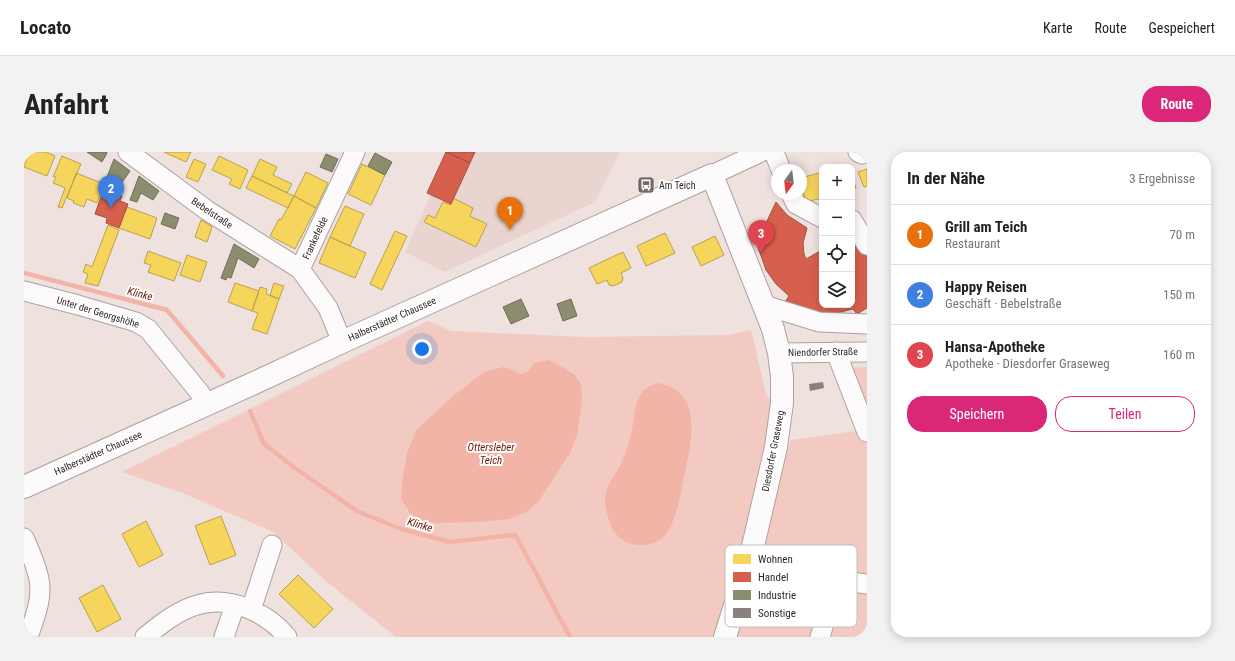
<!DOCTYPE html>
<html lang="de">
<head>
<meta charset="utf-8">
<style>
  :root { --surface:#fff; --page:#f2f2f2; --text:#222; --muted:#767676; --line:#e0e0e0; --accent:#db2777 }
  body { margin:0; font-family:"Roboto Condensed",sans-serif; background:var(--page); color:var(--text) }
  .controls { position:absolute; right:12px; top:12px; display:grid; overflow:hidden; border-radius:8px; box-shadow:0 2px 10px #0003 }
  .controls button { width:36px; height:36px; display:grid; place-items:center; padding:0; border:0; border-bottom:1px solid var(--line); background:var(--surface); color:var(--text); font:20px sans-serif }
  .compass { position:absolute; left:747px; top:12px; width:36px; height:36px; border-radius:50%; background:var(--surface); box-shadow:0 2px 10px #0003; rotate:194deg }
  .you { position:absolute; left:398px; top:197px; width:14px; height:14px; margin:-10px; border:3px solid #fff; border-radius:50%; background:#1a73e8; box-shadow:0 0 0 6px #1a73e833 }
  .badge { display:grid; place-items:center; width:26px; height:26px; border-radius:50%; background:var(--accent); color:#fff; font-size:13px; font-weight:700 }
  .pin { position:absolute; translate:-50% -33px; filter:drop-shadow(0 1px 2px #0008) }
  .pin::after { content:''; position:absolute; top:21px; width:14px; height:12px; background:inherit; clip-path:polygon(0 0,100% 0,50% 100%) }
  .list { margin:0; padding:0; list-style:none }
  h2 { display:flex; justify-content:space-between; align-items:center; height:52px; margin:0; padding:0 16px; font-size:17px }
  h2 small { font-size:13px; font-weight:400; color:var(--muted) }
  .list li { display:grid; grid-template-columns:26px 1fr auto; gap:12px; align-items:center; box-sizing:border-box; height:60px; padding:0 16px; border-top:1px solid var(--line) }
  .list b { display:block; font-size:15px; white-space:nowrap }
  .list p { margin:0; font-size:13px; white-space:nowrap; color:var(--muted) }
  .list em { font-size:13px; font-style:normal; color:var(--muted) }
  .actions { display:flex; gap:8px; padding:12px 16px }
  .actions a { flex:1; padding:9px 0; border:1px solid var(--accent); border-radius:16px; text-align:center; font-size:14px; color:var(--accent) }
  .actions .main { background:var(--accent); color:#fff }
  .icon { flex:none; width:22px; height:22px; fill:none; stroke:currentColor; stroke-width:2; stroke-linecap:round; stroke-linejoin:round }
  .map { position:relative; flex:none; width:843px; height:485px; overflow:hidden; border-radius:16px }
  header { display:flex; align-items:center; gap:24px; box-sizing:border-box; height:56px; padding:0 20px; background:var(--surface); border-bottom:1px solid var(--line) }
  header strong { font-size:19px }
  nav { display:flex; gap:22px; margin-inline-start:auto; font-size:14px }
  .intro { display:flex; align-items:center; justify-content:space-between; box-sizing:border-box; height:96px; padding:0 24px }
  h1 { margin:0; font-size:28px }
  .button { padding:10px 18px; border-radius:16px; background:var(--accent); color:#fff; font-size:14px; font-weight:700 }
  main { display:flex; gap:24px; padding:0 24px }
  aside { flex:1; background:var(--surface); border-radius:16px; box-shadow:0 2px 10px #0003 }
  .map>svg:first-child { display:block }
  .built { fill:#ead4cf }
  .green { fill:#f3cac1 }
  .water { fill:#f2b4a7 }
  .homes { fill:#f6d55c; stroke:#bba14c }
  .shops { fill:#d6604d; stroke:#a55042 }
  .industry { fill:#8c8c6e; stroke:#716e59 }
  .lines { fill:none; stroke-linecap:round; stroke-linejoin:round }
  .stream { stroke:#f2b4a7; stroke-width:4.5 }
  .building { fill:#8a817f }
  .minor-casing { stroke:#aca2a0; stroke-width:21 }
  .major-casing { stroke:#aca2a0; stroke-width:24 }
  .minor { stroke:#fcfafa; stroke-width:19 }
  .major { stroke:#fcfafa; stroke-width:22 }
  .labels { text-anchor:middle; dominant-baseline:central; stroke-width:4; stroke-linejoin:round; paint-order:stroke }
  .poi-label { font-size:10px; fill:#322927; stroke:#fff; text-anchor:start }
  .street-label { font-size:10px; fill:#322927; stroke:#fff }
  .water-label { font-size:11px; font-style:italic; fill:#701505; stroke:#fff }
  .key { fill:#fff; stroke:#c2bfbe; stroke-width:1 }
  .key-label { font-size:11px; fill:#322927 }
</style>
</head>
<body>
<header>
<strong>Locato</strong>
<nav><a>Karte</a><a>Route</a><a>Gespeichert</a></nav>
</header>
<div class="intro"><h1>Anfahrt</h1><a class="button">Route</a></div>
<main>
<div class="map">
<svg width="843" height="485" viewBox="0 0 843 485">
  <rect width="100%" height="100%" fill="#eee1de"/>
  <path class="built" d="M426,0H596L571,50L421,120L381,100Z"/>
  <path class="green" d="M404,169L427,179L561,185L704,183L727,178L742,242L747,249L741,292L721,395L693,485H372L303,430L249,380L161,342L98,320Z
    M843,215V275L824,216Z
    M831,279H843V485H706L767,288Z"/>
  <path class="water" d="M525,208L540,216L551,223L557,232L558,248L553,284L546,301L515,349L502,360L486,367L455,370L411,371L397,368L386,361L377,347L378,331L383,301L393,277L428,245L460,220L479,215L487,217L496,222L504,220L510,211Z
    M633,231C683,239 666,295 659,330C656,345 651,375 638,386C627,395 608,396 596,386C586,378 582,361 581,348C581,333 594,320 599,307C603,298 606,287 608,277C610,268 610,257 614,248C618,237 624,235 633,231Z"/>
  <path class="homes" d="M0,0H5L0,12Z
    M5,0H22L31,4L23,24L0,15Z
    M140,0H167L162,10Z
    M38,4L57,12L38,56L34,55L41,36L29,31L32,25H29Z
    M195,4L224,18L216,37L205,32L208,27L188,18Z
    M170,7L182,12L174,30L162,25Z
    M236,7L253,15L249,23L268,32L263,41L228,24Z
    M338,12L361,23L347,53L324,42Z
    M843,17V34L840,35L834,20Z
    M282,20L304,31L292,56L270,44Z
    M798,20V46L782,50L777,32V26Z
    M52,21L80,32L73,51L63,47L60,55L49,51L50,49L43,46Z
    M228,24L270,44L264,56L222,36Z
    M828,24L832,36L828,37Z
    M270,44L292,56L271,97L246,84L255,67L257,68Z
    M429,46L449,56L446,64L463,72L452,95L400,70L404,63L411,66L419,50L426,53Z
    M321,54L340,62L326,94L306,85Z
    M103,55L133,66L126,87L95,76Z
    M177,68L188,75L183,90L171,85Z
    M84,73L95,78L74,134L61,131L64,122L59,120L62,112L68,115Z
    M371,79L383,84L358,138L346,132Z
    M641,81L651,101L622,114L613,94Z
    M691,84L700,103L677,114L668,95Z
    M306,85L342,101L331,126L295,111Z
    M124,99L157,111L150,129L124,120L127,113L120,111Z
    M599,100L607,116L597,121L599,126L598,130L589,134L585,133L583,128L573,132L565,116Z
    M163,103L183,110L176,130L156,123Z
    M211,131L235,139L228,159L204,150Z
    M250,131L260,134L255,147L246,143Z
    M236,135L243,137L242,142L255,147L243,182L228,177L234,161L228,159Z
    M197,364L212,403L186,413L171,374Z
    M122,369L139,403L115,415L98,382Z
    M274,423L309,457L290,476L255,442Z
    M79,433L97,467L73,480L55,446Z"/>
  <path class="shops" d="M422,0L446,11L427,52L403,41Z
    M422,0H451L446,11Z
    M90,40L98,44L96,49L104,52L95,76L82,71L83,66L71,62L78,42L88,46Z
    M752,50L763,63L783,76L779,91L780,102L782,107L798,98V153H828V78L843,103V156L833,162L829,157L804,163L761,150L765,144L752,132L742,118L734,95L733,83L741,82L743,69Z"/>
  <path class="industry" d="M63,0H82L83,1L78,10Z
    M351,1L368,10L361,23L344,14Z
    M302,2L314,7L308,20L296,15Z
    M90,7L106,19L97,32L90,27L86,35L80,33Z
    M115,24L135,39L129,48L117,41L113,50L106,48Z
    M141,61L155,66L151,77L137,72Z
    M210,92L235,107L230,116L214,106L207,126L203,125L202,128L197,126Z
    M497,147L505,164L487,172L479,155Z
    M547,147L553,164L539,169L533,152Z"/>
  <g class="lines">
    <path class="stream" d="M0,121L143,158L199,224
      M226,259L240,292L271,316L333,359L377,377L426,390L488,383L492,384L546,485"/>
  </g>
  <path class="building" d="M799,230L800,236L786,239L785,232Z"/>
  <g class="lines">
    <defs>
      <path id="minor" d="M104,0L184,59L276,117L304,156L318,190
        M750,0L757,18
        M834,0L838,2L843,1
        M688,23L737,0
        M767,42L772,52L798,66
        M828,68L843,93
        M276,117L331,0
        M0,139L54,153L112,170L124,177L176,241L182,252
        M740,153L795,170L843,172
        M812,200L843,280
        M755,201L843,200
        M0,386C6,399 12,413 15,427C19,447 10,467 4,485
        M227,458L248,393
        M121,485C137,472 153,459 173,453C205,443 243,460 263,485
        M200,485L211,453
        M796,485L813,428L843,432"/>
      <path id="major" d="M0,335L228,232L318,190L688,23L749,177L755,201L758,225V251L752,295L727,403L701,485"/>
    </defs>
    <use href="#minor" class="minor-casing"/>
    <use href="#major" class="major-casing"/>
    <use href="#minor" class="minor"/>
    <use href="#major" class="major"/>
  </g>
  <defs>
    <symbol id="bus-square" viewBox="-11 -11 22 22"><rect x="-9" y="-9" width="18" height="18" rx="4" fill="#746967" stroke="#fff"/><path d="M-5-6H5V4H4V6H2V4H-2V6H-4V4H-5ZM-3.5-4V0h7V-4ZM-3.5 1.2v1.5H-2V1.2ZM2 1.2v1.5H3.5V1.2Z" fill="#fff"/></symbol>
  </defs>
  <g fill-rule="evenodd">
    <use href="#bus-square" x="612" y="23" width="20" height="20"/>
  </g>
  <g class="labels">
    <g class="poi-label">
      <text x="635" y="33">Am Teich</text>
    </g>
    <g class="street-label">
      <text transform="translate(188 61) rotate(34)">Bebelstraße</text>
      <text transform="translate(291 86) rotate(-65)">Frankefelde</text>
      <text transform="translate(74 160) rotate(17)">Unter der Georgshöhe</text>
      <text transform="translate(368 167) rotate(-24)">Halberstädter Chaussee</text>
      <text transform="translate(799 200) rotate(-1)">Niendorfer Straße</text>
      <text transform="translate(749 299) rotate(-79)">Diesdorfer Graseweg</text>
      <text transform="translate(74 301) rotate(-24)">Halberstädter Chaussee</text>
    </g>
    <g class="water-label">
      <text transform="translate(116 142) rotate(14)">Klinke</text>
      <text x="467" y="295">Ottersleber<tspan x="467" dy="13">Teich</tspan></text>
      <text transform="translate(396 373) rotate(16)">Klinke</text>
    </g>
  </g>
  <rect x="701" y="393" width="132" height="82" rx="6" class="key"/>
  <rect x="709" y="402" width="18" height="10" fill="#f6d55c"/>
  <rect x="709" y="420" width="18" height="10" fill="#d6604d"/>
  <rect x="709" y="438" width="18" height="10" fill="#8c8c6e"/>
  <rect x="709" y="456" width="18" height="10" fill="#8a817f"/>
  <g class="key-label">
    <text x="734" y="411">Wohnen</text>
    <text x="734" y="429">Handel</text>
    <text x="734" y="447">Industrie</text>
    <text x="734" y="465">Sonstige</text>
  </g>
</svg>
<div class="controls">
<button>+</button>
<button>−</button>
<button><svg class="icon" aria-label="locate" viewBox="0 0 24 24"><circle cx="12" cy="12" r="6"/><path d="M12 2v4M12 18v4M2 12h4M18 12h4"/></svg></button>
<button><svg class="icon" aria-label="layers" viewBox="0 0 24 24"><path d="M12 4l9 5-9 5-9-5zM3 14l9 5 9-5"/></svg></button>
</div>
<svg class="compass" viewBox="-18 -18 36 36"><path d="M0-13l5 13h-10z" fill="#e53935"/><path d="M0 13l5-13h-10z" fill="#767676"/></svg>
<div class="you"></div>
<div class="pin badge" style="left:486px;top:78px;background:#e8710a">1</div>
<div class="pin badge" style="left:87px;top:56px;background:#3f7fe0">2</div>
<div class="pin badge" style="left:737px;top:101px;background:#e0444e">3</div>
</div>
<aside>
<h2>In der Nähe<small>3 Ergebnisse</small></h2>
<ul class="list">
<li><span class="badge" style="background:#e8710a">1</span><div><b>Grill am Teich</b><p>Restaurant</p></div><em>70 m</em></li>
<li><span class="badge" style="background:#3f7fe0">2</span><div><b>Happy Reisen</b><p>Geschäft · Bebelstraße</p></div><em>150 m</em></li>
<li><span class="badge" style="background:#e0444e">3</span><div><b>Hansa-Apotheke</b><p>Apotheke · Diesdorfer Graseweg</p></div><em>160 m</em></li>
</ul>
<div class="actions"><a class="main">Speichern</a><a>Teilen</a></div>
</aside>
</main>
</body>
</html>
